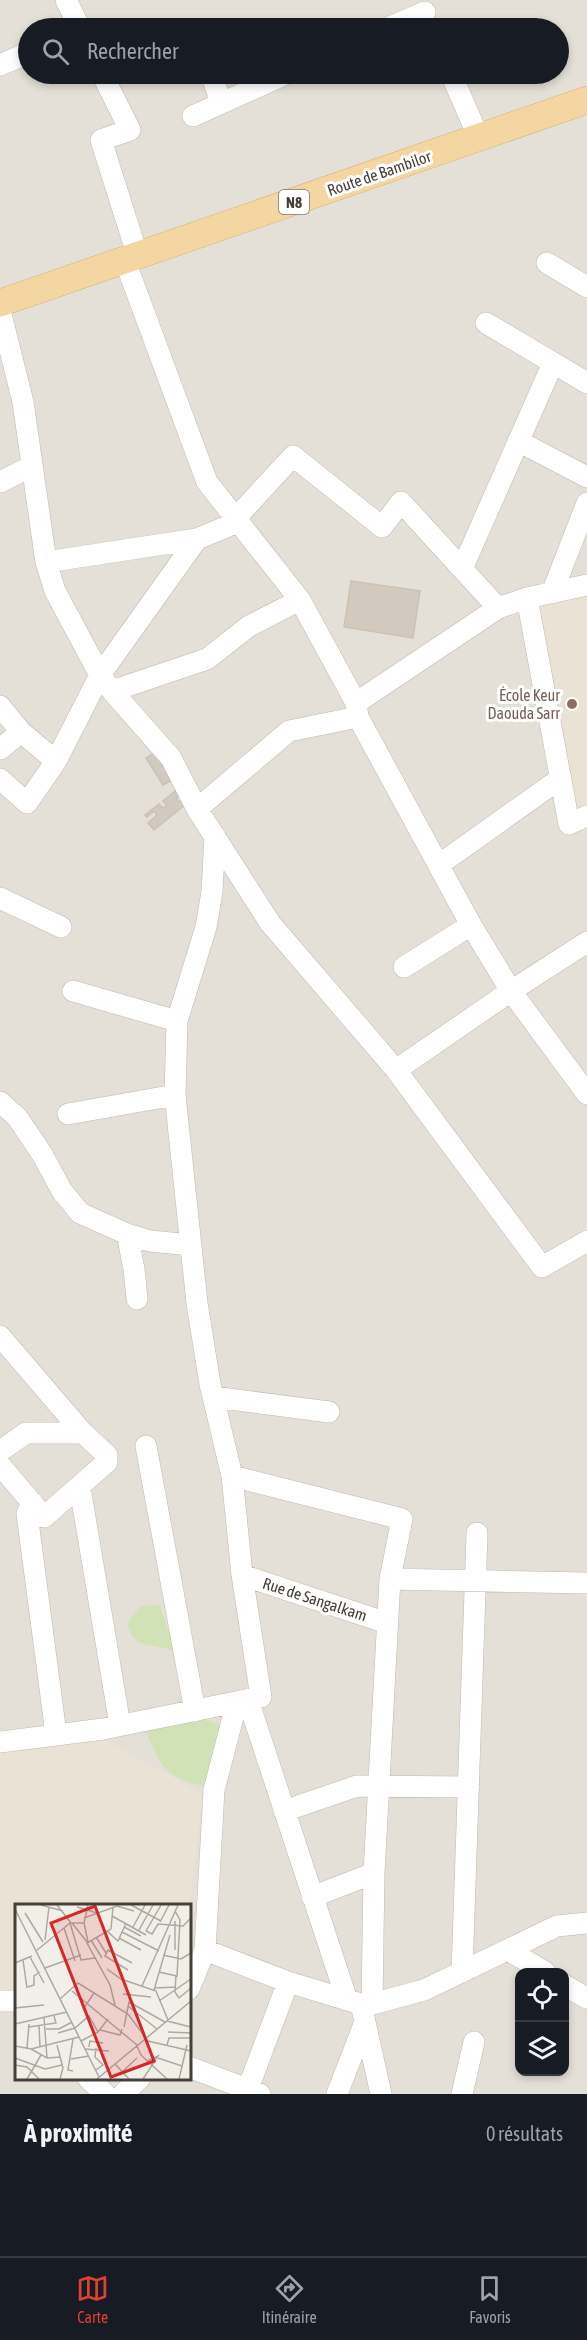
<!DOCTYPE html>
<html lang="fr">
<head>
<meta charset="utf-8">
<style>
  :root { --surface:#171b24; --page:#242831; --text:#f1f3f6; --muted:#9ea1a6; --line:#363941; --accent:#e13f30 }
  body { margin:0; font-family:"Asap Condensed",sans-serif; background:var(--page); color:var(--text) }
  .controls { position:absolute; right:18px; bottom:18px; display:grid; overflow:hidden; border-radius:12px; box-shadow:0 3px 9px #0003 }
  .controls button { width:54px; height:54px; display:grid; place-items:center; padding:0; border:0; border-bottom:2px solid var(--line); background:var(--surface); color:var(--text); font:30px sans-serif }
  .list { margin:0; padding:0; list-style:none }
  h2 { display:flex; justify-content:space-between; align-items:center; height:78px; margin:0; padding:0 24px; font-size:26px }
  h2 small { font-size:20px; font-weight:400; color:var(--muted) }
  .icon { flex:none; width:33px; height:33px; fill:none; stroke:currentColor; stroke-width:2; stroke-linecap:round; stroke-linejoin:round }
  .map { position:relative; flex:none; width:587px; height:2094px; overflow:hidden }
  .search { position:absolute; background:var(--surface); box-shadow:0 3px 9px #0003; left:18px; right:18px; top:18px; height:66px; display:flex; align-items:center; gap:15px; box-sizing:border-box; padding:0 21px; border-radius:33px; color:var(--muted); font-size:22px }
  .sheet { height:162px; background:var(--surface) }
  nav { display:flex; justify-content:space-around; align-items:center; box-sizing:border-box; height:84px; border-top:2px solid var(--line); background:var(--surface); font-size:16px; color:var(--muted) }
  nav a { display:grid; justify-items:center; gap:3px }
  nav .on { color:var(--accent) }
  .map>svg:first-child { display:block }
  .residential { fill:#e5e0d7; fill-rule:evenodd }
  .education { fill:#eae2d4 }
  .green { fill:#d1e2b6 }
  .building { fill:#d2cabf; stroke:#ccc1b3; stroke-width:1.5 }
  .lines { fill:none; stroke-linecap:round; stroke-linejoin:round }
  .minor-casing { stroke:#c0b8af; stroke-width:22 }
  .major-casing { stroke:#d6b273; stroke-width:28 }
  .minor { stroke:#fff; stroke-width:21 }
  .major { stroke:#f3d6a1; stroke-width:27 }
  .education-dot { fill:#8d6e63; stroke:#fff; stroke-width:2 }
  .labels { text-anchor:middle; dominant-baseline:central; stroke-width:6; stroke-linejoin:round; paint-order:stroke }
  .shield { fill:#fff; stroke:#7d7974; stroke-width:1.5 }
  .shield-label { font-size:15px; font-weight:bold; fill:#453f38 }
  .street-label { font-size:16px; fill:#453f38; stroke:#fff }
  .education-label { font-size:16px; fill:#785e54; stroke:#fff; text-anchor:end }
  .inset-road { fill:none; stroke:#ada9a2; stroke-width:1.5 }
  .view { fill:#d62828; fill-opacity:0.15; stroke:#d62828; stroke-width:3 }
  .inset-edge { fill:none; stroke:#453f38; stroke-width:3 }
</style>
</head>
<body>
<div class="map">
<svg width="587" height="2094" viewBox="0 0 587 2094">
  <rect width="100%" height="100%" fill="#f2efe8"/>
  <path class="residential" d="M0,0H587V2094H0ZM28,28H558V74H28ZM16,1905H189V2078H16ZM520,1972H564V2072H520Z"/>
  <path class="education" d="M587,595V804L575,808L539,605Z
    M99,1736L203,1794L189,1909V1905H16V1997H0V1749Z"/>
  <path class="green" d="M160,1605L168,1630L176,1644L172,1650L139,1643L131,1634L127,1622L142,1606Z
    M196,1713L226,1729L215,1774L204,1786C163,1778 161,1764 145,1730L164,1717L187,1723Z"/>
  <path class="building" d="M351,581L420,591L413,638L344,627Z
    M158,750L176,778L163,785L146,758Z
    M180,787L184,792L176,798L179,802L187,795L191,800L154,830L148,823L157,815L154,811L147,817L145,815L159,804L163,808L167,805L163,801Z"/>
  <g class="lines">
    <defs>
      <path id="minor" d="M66,0L80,28
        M388,28L425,12
        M0,65L28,53
        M102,74L130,130L101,140L138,257
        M211,74L221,102
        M451,74L479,138
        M193,116L286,74
        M125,261L207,482L300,600L356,703L358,717L471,925L511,991L587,1094
        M547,263L587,287
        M0,310L23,402L46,562L55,591L100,675L112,691L171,758L197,809L270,923L396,1070L542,1267L587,1241
        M486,323L587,383
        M518,441L587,477
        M0,482L32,466
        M235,519L293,456L382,527L401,502L498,608
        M46,562L197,539L238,522
        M462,569L553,363
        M552,593L587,503
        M527,598L569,824L587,816
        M112,691L207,659L249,626L300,600
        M356,703L498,608L527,598L587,585
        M0,706L21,732L56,761
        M0,749L21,732
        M0,779L27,803L56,761L100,675L197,539
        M197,809L289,731L358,717
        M440,864L561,778
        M0,898L61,927
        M404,967L471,925
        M73,991L177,1021
        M396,1070L511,991L587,942
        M0,1102L17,1117L42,1154L62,1191L80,1213L127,1234L134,1269L137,1299
        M68,1114L175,1095
        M127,1234L150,1241L191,1245
        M0,1336L83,1433L107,1455V1462L44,1517L0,1465
        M214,1397L329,1412
        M146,1446L195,1711
        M0,1451L26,1433H83
        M232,1476L402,1519L390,1579L374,1873L372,2004
        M80,1488L120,1725
        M32,1502L27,1514L56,1734
        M242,1575L387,1623
        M390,1579L587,1583
        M248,1700L347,2000
        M0,1742L103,1729L261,1697L242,1575L232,1476L210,1384L197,1303L175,1095L177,1021L206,927L212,892L215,836
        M284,1811L357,1786L469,1787
        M312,1897L374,1873
        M205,1950L288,1982L361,2004H372L424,1990L557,1926L587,1923
        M508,1950L545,1972
        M462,1972L477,1533
        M564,1985L587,1998
        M189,1989L205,1950L214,1790L237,1702
        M0,2001H16
        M361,2004L381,2094
        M189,2067L260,2094
        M88,2078L105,2094
        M123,2094L140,2078
        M246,2094L288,1982
        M337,2094L365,2022
        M462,2094L474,2042"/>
      <path id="major" d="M0,303L587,100"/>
    </defs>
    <use href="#minor" class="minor-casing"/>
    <use href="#major" class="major-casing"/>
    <use href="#minor" class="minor"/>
    <use href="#major" class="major"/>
  </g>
  <circle class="education-dot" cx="572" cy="704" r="6"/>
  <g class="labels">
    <rect class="shield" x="279" y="190" width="30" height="24" rx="4.5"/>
    <g class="shield-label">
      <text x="294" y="202">N8</text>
    </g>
    <g class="street-label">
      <text transform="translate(379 173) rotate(-19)">Route de Bambilor</text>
      <text transform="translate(315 1599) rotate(18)">Rue de Sangalkam</text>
    </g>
    <g class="education-label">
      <text x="560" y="695">École Keur<tspan x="560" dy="18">Daouda Sarr</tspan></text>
    </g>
  </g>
  <g transform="translate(15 1904)">
    <rect width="176" height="176" fill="#f2efe8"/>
    <path class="inset-road" d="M26,1L48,7M42,1L56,19M73,1L69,19L73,38M116,1L146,17M62,3L82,9M0,5L84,173M10,9L28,38M97,12L131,31M69,14L102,2L119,7M145,18L154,1M55,19L66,56L80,54M57,19L72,38M109,23L126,32M118,23L130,1M49,24L60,57M96,25L72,39L95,81L100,101M96,25L98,3M124,26L138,1M92,27L103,37L111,19M131,27L137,30L143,20L168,22L175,15M131,27L146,1M107,28L144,47M81,33L91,49M104,34L126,46M30,36L34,3M76,36L87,54M160,46V17M21,47L55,19H69M148,51L166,55L176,49M15,53L29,79M8,56L12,84M0,59L17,52M30,64L66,51M92,65L106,75L141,87L153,116M113,66L90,52L93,46L117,59M144,68L162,72L165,16L160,7M161,71L160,88L164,94L176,84M127,82L163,1M13,83L19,81V72L25,68M140,84L160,83M139,86L155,31M57,87L122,141M108,90L136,93M45,95L63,79L113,110L133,137L176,147M144,97L176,75M113,102L142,125M0,104L29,101M69,104L79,89M29,114L32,154M152,117L176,123M0,120L52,108M24,122L25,143M14,123L41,119L39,112M109,123L114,98L150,118M31,125H44L57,118M85,126L105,131L107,125M153,128L176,129M43,129L60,124L74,112L83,128M58,135L53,166L58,167M66,137L83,128L93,115M42,141L48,164L45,175M152,141L154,134H176M0,142L16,145L64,133M122,142L126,151L152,175M74,143L75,137L88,139M12,144L14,120M81,144L80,153L88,161L81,166M16,145L32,154L45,153M70,145L94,147M0,154L30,165L47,161M143,154L167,162M56,155L74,152M100,160L114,175M0,161L12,163L24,175M107,168L122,154M12,175L26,151M82,175L176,97M128,175L143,152L132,157M164,175L172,141"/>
    <path class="view" d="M80,2L139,157L96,173L36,19Z"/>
    <rect width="176" height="176" class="inset-edge"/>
  </g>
</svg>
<div class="controls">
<button><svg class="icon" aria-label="locate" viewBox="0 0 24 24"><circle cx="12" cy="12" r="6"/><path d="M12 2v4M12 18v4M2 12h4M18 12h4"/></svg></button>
<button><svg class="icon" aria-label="layers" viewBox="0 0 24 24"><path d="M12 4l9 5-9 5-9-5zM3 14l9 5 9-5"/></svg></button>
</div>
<div class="search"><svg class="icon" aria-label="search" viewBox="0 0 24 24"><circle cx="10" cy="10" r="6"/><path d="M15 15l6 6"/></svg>Rechercher</div>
</div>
<section class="sheet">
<h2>À proximité<small>0 résultats</small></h2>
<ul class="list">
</ul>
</section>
<nav>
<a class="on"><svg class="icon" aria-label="map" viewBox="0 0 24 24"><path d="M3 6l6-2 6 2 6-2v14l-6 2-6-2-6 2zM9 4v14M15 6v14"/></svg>Carte</a>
<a><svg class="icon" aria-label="directions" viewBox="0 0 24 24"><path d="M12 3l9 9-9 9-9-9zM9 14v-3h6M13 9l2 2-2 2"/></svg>Itinéraire</a>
<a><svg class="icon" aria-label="saved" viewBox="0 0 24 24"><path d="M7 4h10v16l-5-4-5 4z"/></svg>Favoris</a>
</nav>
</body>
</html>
